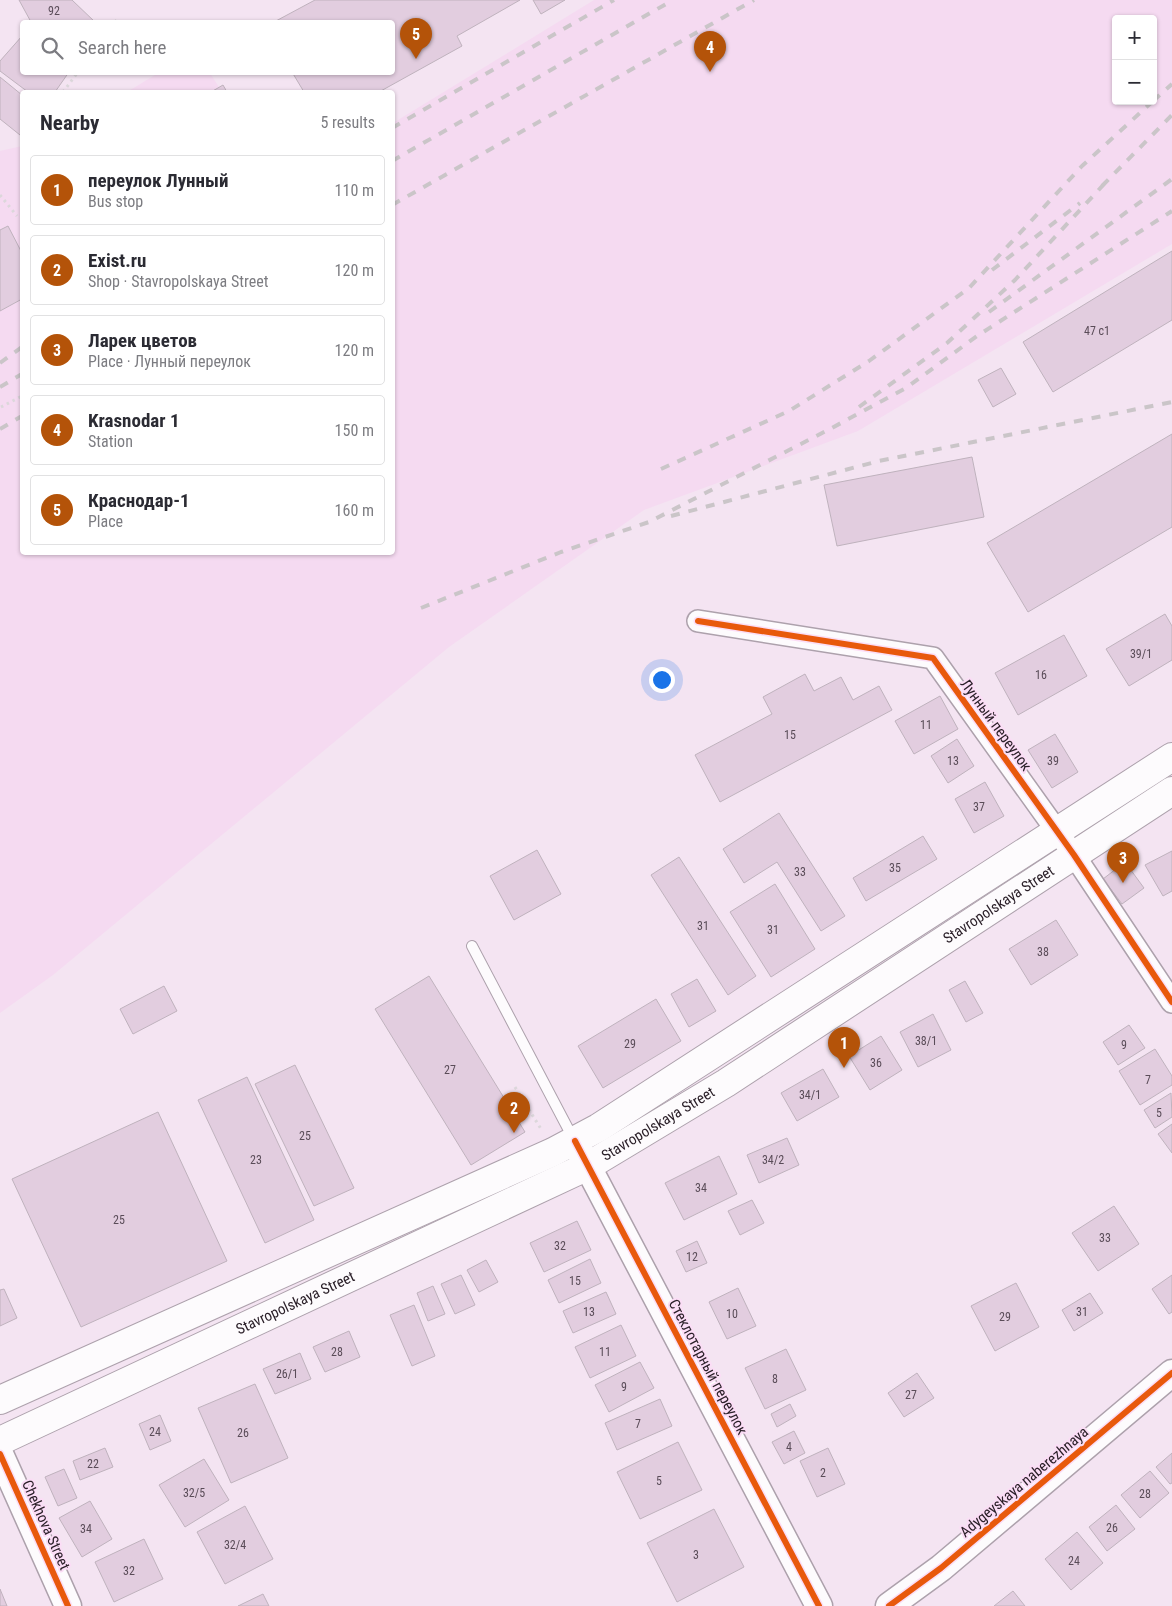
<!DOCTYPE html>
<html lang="en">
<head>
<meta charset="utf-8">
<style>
  :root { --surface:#fff; --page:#f2f2f3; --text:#2b2b33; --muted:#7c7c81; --line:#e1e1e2; --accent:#b45309 }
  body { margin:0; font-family:"Roboto Condensed",sans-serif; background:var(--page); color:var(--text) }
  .controls { position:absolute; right:15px; top:15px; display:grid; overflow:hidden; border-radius:5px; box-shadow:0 1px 4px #0004 }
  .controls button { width:45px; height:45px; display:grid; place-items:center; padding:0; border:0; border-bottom:1px solid var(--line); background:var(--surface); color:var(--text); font:25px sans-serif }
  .you { position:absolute; left:661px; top:679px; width:18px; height:18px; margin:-12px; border:4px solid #fff; border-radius:50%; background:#1a73e8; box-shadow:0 0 0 8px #1a73e833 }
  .badge { display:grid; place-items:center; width:32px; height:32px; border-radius:50%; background:var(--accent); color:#fff; font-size:16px; font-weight:700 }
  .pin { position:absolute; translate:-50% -41px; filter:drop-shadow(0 1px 2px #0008) }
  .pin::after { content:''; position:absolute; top:26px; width:18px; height:15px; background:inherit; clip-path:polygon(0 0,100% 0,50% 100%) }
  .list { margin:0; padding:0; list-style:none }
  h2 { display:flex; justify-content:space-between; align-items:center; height:65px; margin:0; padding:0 20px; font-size:21px }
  h2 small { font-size:16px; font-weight:400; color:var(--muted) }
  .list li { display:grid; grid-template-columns:32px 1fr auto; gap:15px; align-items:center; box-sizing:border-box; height:70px; margin:0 10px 10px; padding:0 10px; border:1px solid var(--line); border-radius:5px }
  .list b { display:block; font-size:19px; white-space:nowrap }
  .list p { margin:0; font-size:16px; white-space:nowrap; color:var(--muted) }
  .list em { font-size:16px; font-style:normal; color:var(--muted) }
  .icon { flex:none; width:28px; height:28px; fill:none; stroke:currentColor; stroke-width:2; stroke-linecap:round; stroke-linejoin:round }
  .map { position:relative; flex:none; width:1172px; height:1606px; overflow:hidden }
  .search { position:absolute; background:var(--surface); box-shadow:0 1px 4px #0004; left:20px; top:20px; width:375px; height:55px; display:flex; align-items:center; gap:12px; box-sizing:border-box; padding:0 18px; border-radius:5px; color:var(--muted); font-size:19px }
  .panel { position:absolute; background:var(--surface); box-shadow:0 1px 4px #0004; left:20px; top:90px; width:375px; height:465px; border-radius:5px }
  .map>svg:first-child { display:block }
  .built { fill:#f5daf1; fill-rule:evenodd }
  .building { fill:#e2cddf; stroke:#bfb2bd }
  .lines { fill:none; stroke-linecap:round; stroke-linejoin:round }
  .service-casing { stroke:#ada1ac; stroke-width:12 }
  .minor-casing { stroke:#ada1ac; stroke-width:24 }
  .tertiary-casing { stroke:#ada1ac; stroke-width:29 }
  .secondary-casing { stroke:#ada1ac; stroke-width:30 }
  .primary-casing { stroke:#ada1ac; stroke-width:30 }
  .path { stroke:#dcd7db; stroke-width:3; stroke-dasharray:2.5 4; stroke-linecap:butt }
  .service { stroke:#fdfbfd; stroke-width:10 }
  .minor { stroke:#fdfbfd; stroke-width:21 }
  .tertiary { stroke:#fdfbfd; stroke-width:26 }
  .secondary { stroke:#fdfbfd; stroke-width:28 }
  .primary { stroke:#fdfbfd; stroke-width:28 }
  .rail { stroke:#cac5c8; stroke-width:4; stroke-dasharray:9 9; stroke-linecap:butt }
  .cycleway-casing { stroke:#fbddf6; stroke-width:9 }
  .cycleway { stroke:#e8590c; stroke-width:6 }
  .labels { text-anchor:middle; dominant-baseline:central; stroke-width:4; stroke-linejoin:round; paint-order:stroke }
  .number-label { font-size:12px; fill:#5a4c58 }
  .street-label { font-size:15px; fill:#2b2029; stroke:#fbddf6 }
</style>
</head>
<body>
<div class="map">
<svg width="1172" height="1606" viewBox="0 0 1172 1606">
  <rect width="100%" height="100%" fill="#f4e4f2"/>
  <path class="built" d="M594,0H1172V244L858,431L644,510L449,647L53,975L0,1013V151L22,146V552H392L393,123ZM1116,19H1153V101H1116Z
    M160,72L210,73L222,92H127Z"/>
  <path class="building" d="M19,0H72L95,22H31Z
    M315,0H520L457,36L462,46L379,92H304L292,72H392V22H274Z
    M533,0H565L541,14Z
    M22,36V72H69L55,92H28L0,71V61Z
    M0,77L22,95V132L20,135L0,119Z
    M223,85L227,92H211Z
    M8,226L22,253V299L0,311V230Z
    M1172,251V320L1053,392L1023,342Z
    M1001,368L1016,394L993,407L978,380Z
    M1172,434V527L1028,612L987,543Z
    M972,457L984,517L837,546L824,485Z
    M1165,614L1172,626V660L1129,686L1106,649Z
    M1064,635L1087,676L1018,715L995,673Z
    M805,674L814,691L841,677L853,700L879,686L892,710L720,802L695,755L772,714L763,697Z
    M940,696L958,729L914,754L895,721Z
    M1055,734L1078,772L1052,788L1028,750Z
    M957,739L974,766L948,783L931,756Z
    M985,782L1004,816L974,833L955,799Z
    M779,813L845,916L821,931L777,862L744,883L723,849Z
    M923,836L937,859L866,901L853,878Z
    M537,850L561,894L514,920L490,876Z
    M1172,851V891L1163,896L1145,865Z
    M679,857L756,976L728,995L651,875Z
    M1125,862L1144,888L1122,904L1103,879Z
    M775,884L815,949L771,977L730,912Z
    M1056,920L1078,955L1031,985L1009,949Z
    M429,976L525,1132L471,1165L375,1009Z
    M697,979L716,1011L689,1027L671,994Z
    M965,981L983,1013L966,1022L949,990Z
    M164,986L177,1011L133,1034L120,1009Z
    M656,999L681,1041L603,1088L578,1046Z
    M933,1014L951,1050L918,1067L900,1032Z
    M1129,1025L1145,1048L1118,1065L1103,1042Z
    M881,1036L902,1070L870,1090L849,1056Z
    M1155,1049L1172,1076V1085L1140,1105L1119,1071Z
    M295,1065L354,1188L314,1206L255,1084Z
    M823,1069L839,1097L797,1121L781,1093Z
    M247,1077L314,1220L265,1243L198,1100Z
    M1171,1093L1172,1117L1155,1128L1144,1110Z
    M158,1112L227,1261L81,1327L12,1179Z
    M1172,1124V1153L1158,1134Z
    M787,1138L799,1165L759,1183L747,1155Z
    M719,1156L737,1194L684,1220L665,1183Z
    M752,1200L764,1223L740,1235L728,1211Z
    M1114,1206L1139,1244L1098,1271L1072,1233Z
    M577,1221L591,1250L544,1272L530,1243Z
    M697,1241L707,1263L686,1272L676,1251Z
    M590,1259L601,1283L559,1303L548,1280Z
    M486,1260L498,1282L479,1292L467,1270Z
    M461,1275L475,1305L455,1314L441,1284Z
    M1172,1275V1312L1169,1314L1152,1289Z
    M1016,1283L1039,1327L995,1351L971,1306Z
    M433,1286L445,1314L428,1321L417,1293Z
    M738,1288L756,1326L727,1339L709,1302Z
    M4,1289L17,1318L0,1326V1290Z
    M606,1292L616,1314L573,1333L563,1311Z
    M1090,1293L1103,1313L1074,1331L1062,1310Z
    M414,1305L435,1356L412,1366L390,1315Z
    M621,1325L636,1356L590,1378L575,1347Z
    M349,1331L360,1357L325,1372L313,1347Z
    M786,1349L806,1390L765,1409L745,1368Z
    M300,1353L311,1379L275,1394L263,1369Z
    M640,1362L654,1388L609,1412L595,1385Z
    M917,1373L934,1398L904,1417L888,1393Z
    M255,1384L288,1458L231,1483L198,1408Z
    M660,1399L672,1426L617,1450L605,1423Z
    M790,1404L796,1416L777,1427L771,1414Z
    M160,1415L171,1441L150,1450L139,1424Z
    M794,1431L805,1453L784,1464L772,1442Z
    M678,1442L702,1490L640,1519L617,1472Z
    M105,1448L113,1467L80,1480L73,1461Z
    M828,1448L845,1484L817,1497L800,1461Z
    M1172,1453V1483L1170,1484L1156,1467Z
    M204,1459L229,1500L185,1527L159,1485Z
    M64,1469L77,1498L58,1506L45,1477Z
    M1150,1471L1169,1493L1140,1518L1121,1495Z
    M90,1501L112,1539L82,1557L59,1518Z
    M1116,1505L1135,1529L1107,1551L1089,1527Z
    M245,1506L273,1559L225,1584L197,1532Z
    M714,1509L744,1567L677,1602L647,1543Z
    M1077,1532L1103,1563L1071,1590L1045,1559Z
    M144,1539L163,1579L114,1602L95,1562Z
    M0,1589L7,1606H0Z
    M1013,1591L1025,1606H994Z
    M263,1594L269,1606H238Z"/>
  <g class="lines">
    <defs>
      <path id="service" d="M472,946L574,1140"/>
      <path id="minor" d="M698,621L933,658L1074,855L1172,1002"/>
      <path id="tertiary" d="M577,1146L819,1606
        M0,1454L68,1606
        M889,1606L941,1568L1172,1373"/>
      <path id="secondary" d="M0,1400L553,1152L598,1128L1172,757"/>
      <g id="primary">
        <path id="s1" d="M0,1441L588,1166L726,1083L1172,791"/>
      </g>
    </defs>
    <use href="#service" class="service-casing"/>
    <use href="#minor" class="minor-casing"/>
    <use href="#tertiary" class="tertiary-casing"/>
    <use href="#secondary" class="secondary-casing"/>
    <use href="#primary" class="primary-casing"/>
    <path class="path" d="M115,22L119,17
      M63,92L78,72
      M0,195L17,216
      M1,407L22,396
      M515,1087L541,1129"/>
    <use href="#service" class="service"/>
    <use href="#minor" class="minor"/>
    <use href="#tertiary" class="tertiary"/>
    <use href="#secondary" class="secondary"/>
    <use href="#primary" class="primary"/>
    <path class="rail" d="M1153,101L1172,84
      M392,128L614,0
      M392,161L673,0
      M1102,186L1172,115
      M392,205L754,0
      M992,270L1080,203
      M989,312L1172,179
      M0,363L22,347
      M0,387L22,374
      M859,407L947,343L1015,280L1106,182
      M0,429L22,416
      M661,469L789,411L869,361L969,288L1082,166L1153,101
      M671,516L879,461L1172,402
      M421,608L561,552L649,522L828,430L906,388L977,336L1172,211"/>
    <defs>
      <path id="cycleway" d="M698,621L933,658L1074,855L1172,1002
        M575,1141L819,1606
        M0,1454L68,1606
        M889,1606L941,1568L1172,1373"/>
    </defs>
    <use href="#cycleway" class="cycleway-casing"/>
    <use href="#cycleway" class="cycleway"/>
  </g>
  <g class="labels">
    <g class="number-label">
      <text x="54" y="11">92</text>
      <text x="1097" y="331">47 с1</text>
      <text x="1141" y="654">39/1</text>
      <text x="1041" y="675">16</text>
      <text x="926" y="725">11</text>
      <text x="790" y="735">15</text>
      <text x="953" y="761">13</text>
      <text x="1053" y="761">39</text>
      <text x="979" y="807">37</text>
      <text x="895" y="868">35</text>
      <text x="800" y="872">33</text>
      <text x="703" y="926">31</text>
      <text x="773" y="930">31</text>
      <text x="1043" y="952">38</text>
      <text x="926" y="1041">38/1</text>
      <text x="630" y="1044">29</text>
      <text x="1124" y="1045">9</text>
      <text x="876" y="1063">36</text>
      <text x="450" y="1070">27</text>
      <text x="1148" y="1080">7</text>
      <text x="810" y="1095">34/1</text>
      <text x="1159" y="1113">5</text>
      <text x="305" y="1136">25</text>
      <text x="256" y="1160">23</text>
      <text x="773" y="1160">34/2</text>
      <text x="701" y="1188">34</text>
      <text x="119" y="1220">25</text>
      <text x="1105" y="1238">33</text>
      <text x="560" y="1246">32</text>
      <text x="692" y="1257">12</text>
      <text x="575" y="1281">15</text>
      <text x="589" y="1312">13</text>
      <text x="1082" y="1312">31</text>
      <text x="732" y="1314">10</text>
      <text x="1005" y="1317">29</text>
      <text x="337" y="1352">28</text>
      <text x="605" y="1352">11</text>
      <text x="287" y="1374">26/1</text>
      <text x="775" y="1379">8</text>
      <text x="624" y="1387">9</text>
      <text x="911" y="1395">27</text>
      <text x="638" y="1424">7</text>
      <text x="155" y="1432">24</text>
      <text x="243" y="1433">26</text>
      <text x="789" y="1447">4</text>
      <text x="93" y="1464">22</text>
      <text x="823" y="1473">2</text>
      <text x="659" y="1481">5</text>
      <text x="194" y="1493">32/5</text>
      <text x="1145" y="1494">28</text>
      <text x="1112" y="1528">26</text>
      <text x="86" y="1529">34</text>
      <text x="235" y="1545">32/4</text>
      <text x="696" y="1555">3</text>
      <text x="1074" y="1561">24</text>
      <text x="129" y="1571">32</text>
    </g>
    <g class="street-label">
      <text transform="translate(996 725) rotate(54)">Лунный переулок</text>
      <text stroke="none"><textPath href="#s1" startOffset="1136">Stavropolskaya Street</textPath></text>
      <text stroke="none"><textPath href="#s1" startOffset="731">Stavropolskaya Street</textPath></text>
      <text stroke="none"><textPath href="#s1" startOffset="326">Stavropolskaya Street</textPath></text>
      <text transform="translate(708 1367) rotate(62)">Стеклотарный переулок</text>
      <text transform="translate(1024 1482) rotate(-40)">Adygeyskaya naberezhnaya</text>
      <text transform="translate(46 1525) rotate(66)">Chekhova Street</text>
    </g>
  </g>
</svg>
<div class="controls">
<button>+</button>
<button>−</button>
</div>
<div class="you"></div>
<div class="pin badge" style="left:844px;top:1068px">1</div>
<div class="pin badge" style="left:514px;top:1133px">2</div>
<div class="pin badge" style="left:1123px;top:883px">3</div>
<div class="pin badge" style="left:710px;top:72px">4</div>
<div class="pin badge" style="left:416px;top:59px">5</div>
<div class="search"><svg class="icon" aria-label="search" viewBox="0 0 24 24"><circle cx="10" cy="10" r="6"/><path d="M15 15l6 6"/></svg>Search here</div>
<section class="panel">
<h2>Nearby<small>5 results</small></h2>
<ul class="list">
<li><span class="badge">1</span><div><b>переулок Лунный</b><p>Bus stop</p></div><em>110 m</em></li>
<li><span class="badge">2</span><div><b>Exist.ru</b><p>Shop · Stavropolskaya Street</p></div><em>120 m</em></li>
<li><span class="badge">3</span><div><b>Ларек цветов</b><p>Place · Лунный переулок</p></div><em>120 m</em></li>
<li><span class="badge">4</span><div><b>Krasnodar 1</b><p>Station</p></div><em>150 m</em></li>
<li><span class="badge">5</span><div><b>Краснодар-1</b><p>Place</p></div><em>160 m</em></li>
</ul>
</section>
</div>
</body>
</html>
